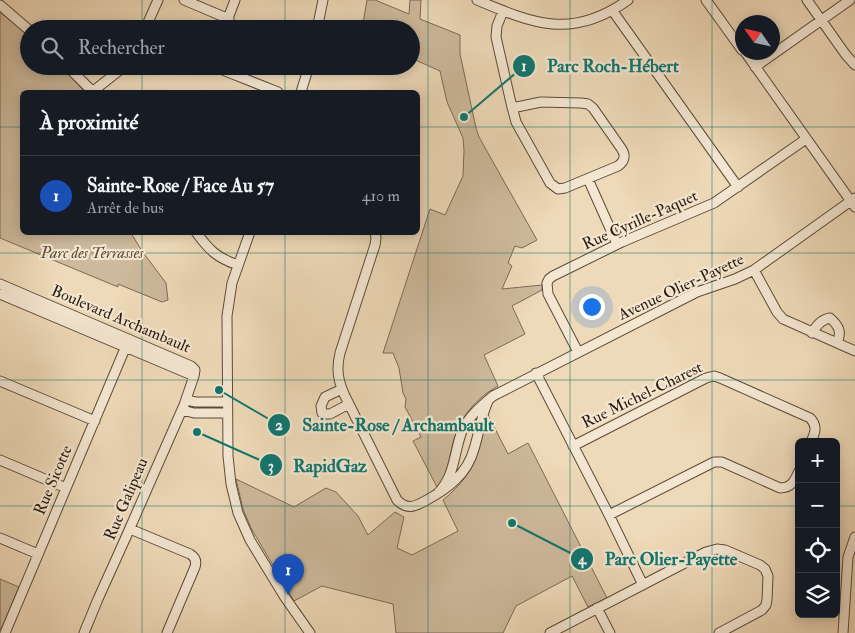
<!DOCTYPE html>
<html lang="fr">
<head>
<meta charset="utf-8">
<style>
  :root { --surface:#171b24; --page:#242831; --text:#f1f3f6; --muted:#9ea1a6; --line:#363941; --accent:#c59692 }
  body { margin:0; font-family:"IM FELL Double Pica",serif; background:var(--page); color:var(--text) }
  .controls { position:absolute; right:15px; bottom:15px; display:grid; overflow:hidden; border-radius:8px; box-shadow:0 2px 12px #0003 }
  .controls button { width:45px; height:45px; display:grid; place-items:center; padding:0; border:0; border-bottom:1px solid var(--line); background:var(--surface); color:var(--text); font:25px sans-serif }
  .compass { position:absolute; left:735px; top:15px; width:45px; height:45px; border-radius:50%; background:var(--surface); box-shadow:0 2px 12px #0003; rotate:304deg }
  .you { position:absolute; left:591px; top:306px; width:18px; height:18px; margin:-12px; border:4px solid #fff; border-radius:50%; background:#1a73e8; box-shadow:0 0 0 8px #1a73e833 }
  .badge { display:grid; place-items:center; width:32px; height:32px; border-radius:50%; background:var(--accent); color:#fff; font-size:16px; font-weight:700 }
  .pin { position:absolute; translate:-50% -41px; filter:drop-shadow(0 1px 2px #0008) }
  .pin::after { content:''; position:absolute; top:26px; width:18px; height:15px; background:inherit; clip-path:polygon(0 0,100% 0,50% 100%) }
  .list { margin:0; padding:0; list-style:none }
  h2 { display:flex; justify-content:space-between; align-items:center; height:65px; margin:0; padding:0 20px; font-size:21px }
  h2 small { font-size:16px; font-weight:400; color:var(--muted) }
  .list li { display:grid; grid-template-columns:32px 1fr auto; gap:15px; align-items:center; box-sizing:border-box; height:80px; padding:0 20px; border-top:1px solid var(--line) }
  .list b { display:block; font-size:19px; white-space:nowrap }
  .list p { margin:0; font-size:16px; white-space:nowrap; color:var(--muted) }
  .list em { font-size:16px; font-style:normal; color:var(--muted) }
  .icon { flex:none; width:28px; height:28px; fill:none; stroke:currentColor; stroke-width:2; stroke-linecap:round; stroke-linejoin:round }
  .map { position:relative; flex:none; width:855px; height:633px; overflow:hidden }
  .search { position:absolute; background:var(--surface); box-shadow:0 2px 12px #0003; left:20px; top:20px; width:400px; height:55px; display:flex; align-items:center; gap:12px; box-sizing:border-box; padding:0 18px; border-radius:28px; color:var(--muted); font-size:19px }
  .panel { position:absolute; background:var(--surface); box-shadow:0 2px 12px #0003; left:20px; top:90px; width:400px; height:145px; border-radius:8px }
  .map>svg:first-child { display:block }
  .green { fill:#cdb99b; stroke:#7c6a55 }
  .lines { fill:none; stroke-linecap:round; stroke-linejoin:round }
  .minor-casing { stroke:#5b4b39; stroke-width:11 }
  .minor { stroke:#f4e6d1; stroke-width:9 }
  .grid { fill:none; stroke:#0f766e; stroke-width:1; stroke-opacity:0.55 }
  .labels { text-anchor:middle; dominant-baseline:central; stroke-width:4.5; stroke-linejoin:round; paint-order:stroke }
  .street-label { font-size:16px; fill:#2a1c0f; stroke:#f4e6d1 }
  .park-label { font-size:16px; font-style:italic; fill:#5b4b39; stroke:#f4e6d1 }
  .leader { fill:none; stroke:#0f766e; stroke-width:2 }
  .callout-dot { fill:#0f766e; stroke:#f4e6d1; stroke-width:2 }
  .mark-label { font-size:15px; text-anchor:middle; font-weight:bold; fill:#fff }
  .callout-label { font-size:18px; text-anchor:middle; font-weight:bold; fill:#0f766e; stroke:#f4e6d1; stroke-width:4.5; stroke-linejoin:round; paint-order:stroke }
</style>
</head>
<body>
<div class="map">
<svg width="855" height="633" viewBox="0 0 855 633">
  <rect width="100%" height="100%" fill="#eed9b8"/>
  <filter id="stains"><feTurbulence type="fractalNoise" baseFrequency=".004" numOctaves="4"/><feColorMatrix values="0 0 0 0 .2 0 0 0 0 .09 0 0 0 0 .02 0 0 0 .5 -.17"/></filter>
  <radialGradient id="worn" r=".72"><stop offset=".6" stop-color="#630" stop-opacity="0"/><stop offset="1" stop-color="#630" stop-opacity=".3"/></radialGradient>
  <path class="green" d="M367,0H375L409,14L410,0H421L420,19L460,35V54L476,128L479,137L537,240L522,248L515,246L508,263L512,266L502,289L542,285V290L512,306L525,334L484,355L498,386C476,398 459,418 453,443C449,458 448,475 437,487L413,441L421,437L405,407L406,399L403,393L399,368L393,353H383L430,209L445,215L463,176L464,150L463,138L447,102L440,71L411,58V29H362Z
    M0,12L29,36V66H61L85,92H22V232L131,233L142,251L166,283L168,300L162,302L118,284V287L0,238Z
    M488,415L508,454L528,443L607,598L588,607L572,576L516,606L503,633H396L393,604L322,586L294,601L251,528L243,509L236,479L294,507L326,488L336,492L358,516L368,535L395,512L404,517L397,548L412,555L458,531L443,500C460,486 473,471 479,449C482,438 484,426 488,415Z
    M0,579L19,587L0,632Z"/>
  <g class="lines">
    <defs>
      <path id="minor" d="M184,0L229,19
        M477,0C534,24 572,40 628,0
        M706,0L742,50
        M807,0L846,55L855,65
        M0,5L29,30
        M612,10L738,187
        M503,11L497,26L496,37L511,103L516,122L550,183L558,189L565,188L618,166C625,161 626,155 621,148L593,108L588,104L581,103L541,102L512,108
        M145,29L158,0
        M224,29L235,0
        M317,29L323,0
        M745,52L855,207
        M67,66L93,92
        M218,66L225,71L278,92
        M755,67L850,0
        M92,92L125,66
        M301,92L309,66
        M588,179L617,244
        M196,232C209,250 217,258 238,265
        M250,232L232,283L227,316L228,456L231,484L238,513L250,540L284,596L310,633
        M375,232L376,238L375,245L340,353C336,369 338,381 345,396L397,500C407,510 414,507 425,501C447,489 467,475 474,449C479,433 481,417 488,401
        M754,270L777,312L783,319L855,351
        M0,284L191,366L195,370L194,376L184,405L126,537L98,599L84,633
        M0,294L194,376
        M812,333C816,326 822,319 830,318C839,326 842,332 837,343
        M578,352L548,294L547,283L549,279L553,276L622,242L714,203L806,139
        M536,373L609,515L643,585
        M0,381L95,421
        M342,389L325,397L321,406L322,413L325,414H330L349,404
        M186,400L196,402H227
        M182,410L194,413H227
        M573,446L706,378L714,376L720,378L810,418C818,426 815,433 811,442
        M0,460L66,488
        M438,493C455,476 454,452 462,431C469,416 481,406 493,396L697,292L735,279L754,270L855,198
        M609,515L714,462H722L780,488C792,488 795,480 799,471
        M130,529L190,554C195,557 197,561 195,567L167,633
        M0,538L38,554
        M597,608L610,633
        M5,633L129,339
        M550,633L706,552L717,549L725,550L760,565L765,569L768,576L767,600L766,605L762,610L719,633
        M843,633L848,557L855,537"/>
    </defs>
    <use href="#minor" class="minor-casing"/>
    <use href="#minor" class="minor"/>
  </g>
  <path class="grid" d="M142,0V29M285,0V29M428,0V633M570,0V633M712,0V633M142,66V92M285,66V92M0,127H22M418,127H855M142,232V633M285,232V633M0,253H855M0,380H855M0,506H799M836,506H855"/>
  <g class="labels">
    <g class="street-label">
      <text transform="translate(640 220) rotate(-24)">Rue Cyrille-Paquet</text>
      <text transform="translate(681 287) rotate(-25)">Avenue Olier-Payette</text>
      <text transform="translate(121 319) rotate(23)">Boulevard Archambault</text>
      <text transform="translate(642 395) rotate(-26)">Rue Michel-Charest</text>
      <text transform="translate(53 480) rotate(-67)">Rue Sicotte</text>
      <text transform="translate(126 499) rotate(-67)">Rue Galipeau</text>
    </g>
    <g class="park-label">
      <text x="92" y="253">Parc des Terrasses</text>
    </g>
  </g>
  <path class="leader" d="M464 117L524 66M219 390L279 425M197 432L271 465M512 523L582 559"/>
  <g class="callout-dot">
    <circle cx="464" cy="117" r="5"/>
    <circle cx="219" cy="390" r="5"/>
    <circle cx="197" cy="432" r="5"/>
    <circle cx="512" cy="523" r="5"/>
    <circle cx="524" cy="66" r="12"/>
    <circle cx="279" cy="425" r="12"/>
    <circle cx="271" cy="465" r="12"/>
    <circle cx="582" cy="559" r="12"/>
  </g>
  <g class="mark-label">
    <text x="524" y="71">1</text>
    <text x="279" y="430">2</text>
    <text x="271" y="471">3</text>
    <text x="582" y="564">4</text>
  </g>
  <g class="callout-label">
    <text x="613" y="72">Parc Roch-Hébert</text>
    <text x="398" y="431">Sainte-Rose / Archambault</text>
    <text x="330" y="472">RapidGaz</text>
    <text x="671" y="565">Parc Olier-Payette</text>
  </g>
  <rect width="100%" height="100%" filter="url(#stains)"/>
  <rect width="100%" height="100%" fill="url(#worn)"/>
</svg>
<div class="controls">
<button>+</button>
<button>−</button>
<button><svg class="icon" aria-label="locate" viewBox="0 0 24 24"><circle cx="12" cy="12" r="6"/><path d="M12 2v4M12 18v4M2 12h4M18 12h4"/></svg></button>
<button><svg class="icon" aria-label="layers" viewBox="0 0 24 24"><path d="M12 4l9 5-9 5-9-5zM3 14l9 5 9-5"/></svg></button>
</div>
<svg class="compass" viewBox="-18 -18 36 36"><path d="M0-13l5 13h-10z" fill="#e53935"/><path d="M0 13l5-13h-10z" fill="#9ea1a6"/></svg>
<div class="you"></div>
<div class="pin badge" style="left:288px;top:595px;background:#1a4fb4">1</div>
<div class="search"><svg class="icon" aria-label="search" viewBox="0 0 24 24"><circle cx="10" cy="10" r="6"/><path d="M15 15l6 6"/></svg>Rechercher</div>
<section class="panel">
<h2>À proximité<small></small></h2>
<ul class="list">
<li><span class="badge" style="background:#1a4fb4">1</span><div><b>Sainte-Rose / Face Au 57</b><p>Arrêt de bus</p></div><em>410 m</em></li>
</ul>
</section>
</div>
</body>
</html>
